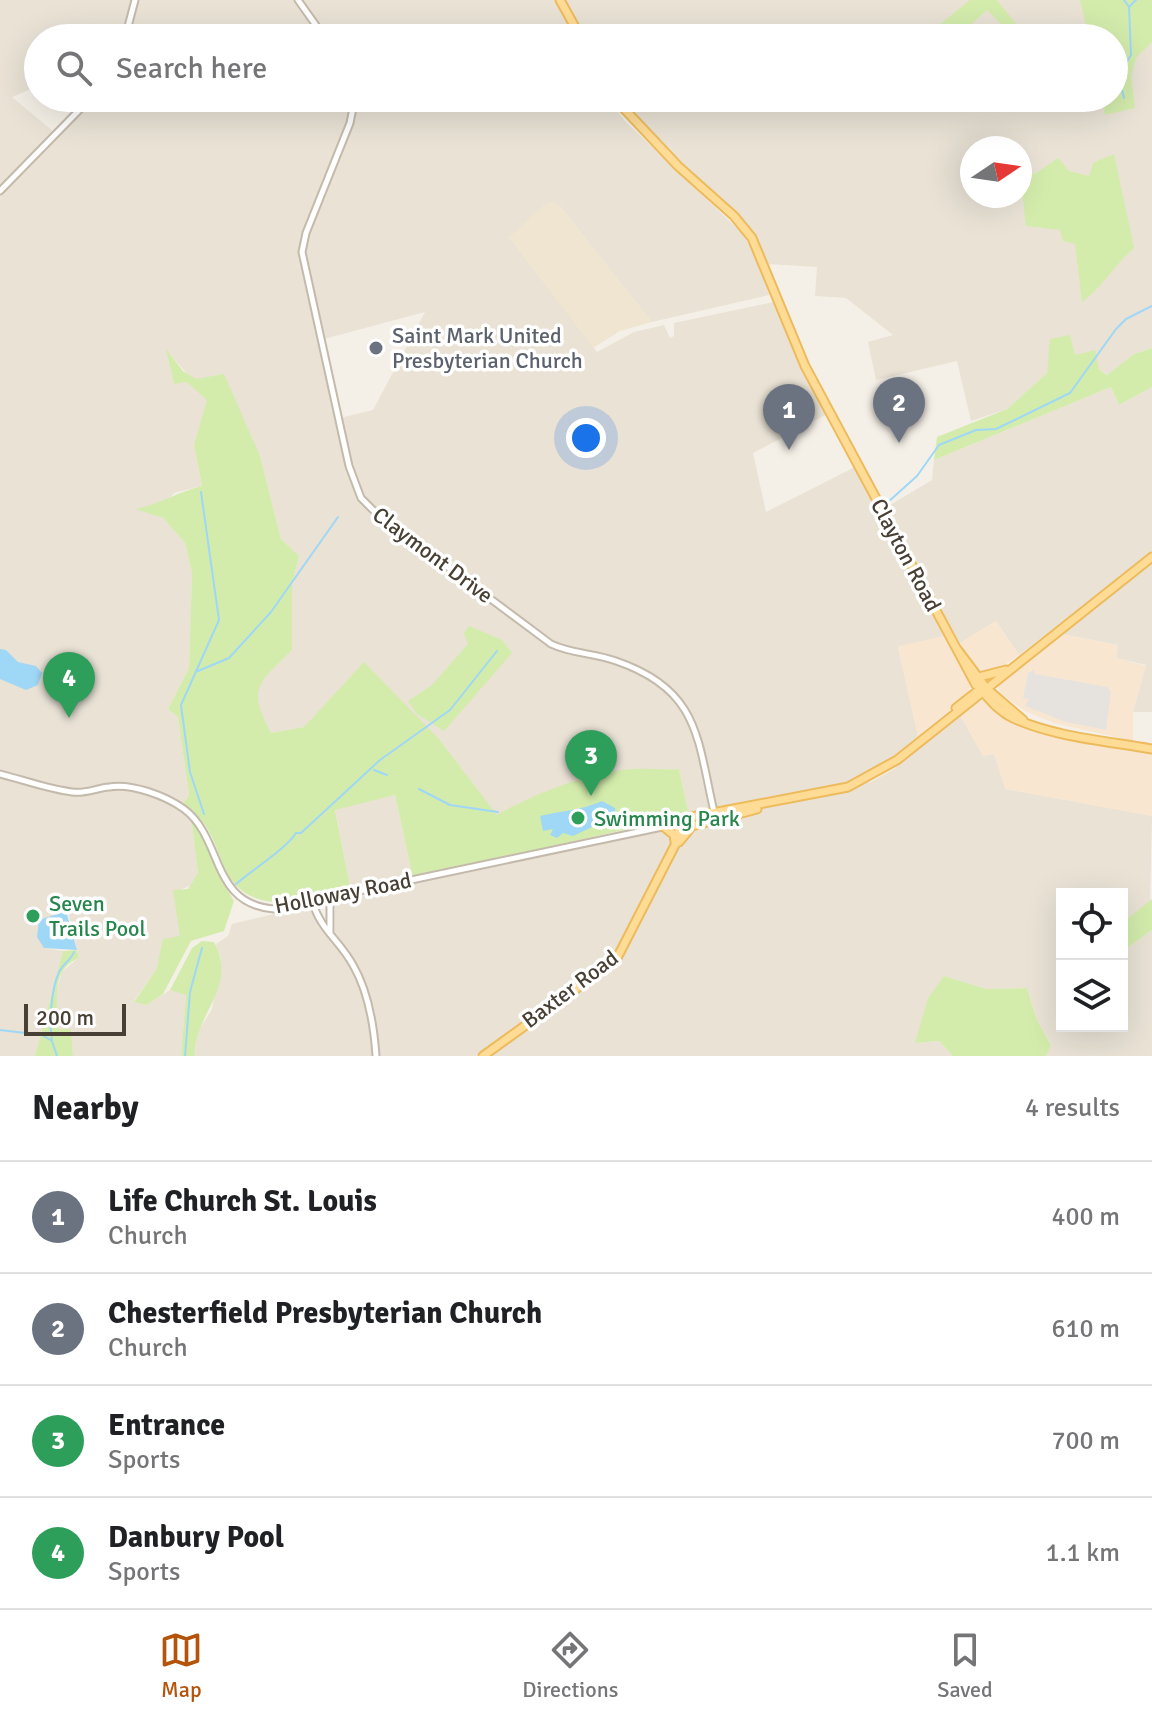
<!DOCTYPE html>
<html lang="en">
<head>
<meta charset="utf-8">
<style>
  :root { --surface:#fff; --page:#f6f6f6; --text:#202124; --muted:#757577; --line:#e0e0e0; --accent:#b45309 }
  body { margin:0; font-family:Signika,sans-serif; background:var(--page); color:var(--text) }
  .controls { position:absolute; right:24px; bottom:24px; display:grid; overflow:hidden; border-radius:0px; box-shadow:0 8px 32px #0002 }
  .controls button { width:72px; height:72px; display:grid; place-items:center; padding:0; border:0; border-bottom:2px solid var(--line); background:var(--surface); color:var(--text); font:40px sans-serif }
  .compass { position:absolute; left:960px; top:136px; width:72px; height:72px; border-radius:50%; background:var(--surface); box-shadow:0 8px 32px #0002; rotate:77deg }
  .scale { position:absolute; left:24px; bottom:20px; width:102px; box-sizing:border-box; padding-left:8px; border:4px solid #494035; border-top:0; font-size:22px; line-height:28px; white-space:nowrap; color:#494035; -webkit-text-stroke:6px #fff; paint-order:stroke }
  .you { position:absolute; left:586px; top:438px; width:28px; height:28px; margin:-20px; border:6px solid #fff; border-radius:50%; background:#1a73e8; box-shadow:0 0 0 12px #1a73e833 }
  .badge { display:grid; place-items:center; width:52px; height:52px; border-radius:50%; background:var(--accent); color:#fff; font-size:26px; font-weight:700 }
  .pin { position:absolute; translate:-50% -66px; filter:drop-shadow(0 2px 4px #0008) }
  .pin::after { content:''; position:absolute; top:42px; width:28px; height:24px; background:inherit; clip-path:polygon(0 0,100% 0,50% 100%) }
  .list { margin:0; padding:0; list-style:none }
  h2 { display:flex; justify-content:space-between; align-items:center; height:104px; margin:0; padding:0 32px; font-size:34px }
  h2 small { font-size:26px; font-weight:400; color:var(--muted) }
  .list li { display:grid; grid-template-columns:52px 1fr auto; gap:24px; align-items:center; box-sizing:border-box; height:112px; padding:0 32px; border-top:2px solid var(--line) }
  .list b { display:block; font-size:30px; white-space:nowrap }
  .list p { margin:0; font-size:26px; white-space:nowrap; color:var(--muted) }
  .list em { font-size:26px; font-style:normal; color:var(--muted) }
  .icon { flex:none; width:44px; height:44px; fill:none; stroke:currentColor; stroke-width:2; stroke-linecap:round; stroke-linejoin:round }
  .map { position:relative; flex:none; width:1152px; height:1056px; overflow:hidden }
  .search { position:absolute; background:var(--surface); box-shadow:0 8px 32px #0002; left:24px; right:24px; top:24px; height:88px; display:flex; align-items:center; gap:20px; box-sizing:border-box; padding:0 28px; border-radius:44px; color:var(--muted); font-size:30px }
  .sheet { height:552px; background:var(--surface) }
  nav { display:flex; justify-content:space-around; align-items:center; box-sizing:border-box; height:112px; border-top:2px solid var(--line); background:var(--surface); font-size:22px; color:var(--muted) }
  nav a { display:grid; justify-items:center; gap:4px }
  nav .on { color:var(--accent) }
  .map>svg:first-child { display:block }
  .residential { fill:#e9e2d5; fill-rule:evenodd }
  .commercial { fill:#f8e6d1 }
  .education { fill:#efe5d0 }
  .green { fill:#d3ecac }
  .parking { fill:#e6e3df }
  .water { fill:#9fd7f6 }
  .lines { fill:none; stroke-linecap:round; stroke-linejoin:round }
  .stream { stroke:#9fd7f6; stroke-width:2 }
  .minor-casing { stroke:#c4baac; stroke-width:9 }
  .major-casing { stroke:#edbb5c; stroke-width:11 }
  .minor { stroke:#fff; stroke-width:5 }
  .major { stroke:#ffdc96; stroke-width:7 }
  .worship-dot { fill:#6b7280; stroke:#fff; stroke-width:3 }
  .leisure-dot { fill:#2e9e5b; stroke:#fff; stroke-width:3 }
  .labels { text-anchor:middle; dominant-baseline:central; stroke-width:7; stroke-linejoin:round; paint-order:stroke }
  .worship-label { font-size:22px; fill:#5b616d; stroke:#fff; text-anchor:start }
  .street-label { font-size:22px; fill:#494035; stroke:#fff }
  .leisure-label { font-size:22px; fill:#27864d; stroke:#fff; text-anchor:start }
</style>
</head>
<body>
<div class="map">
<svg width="1152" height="1056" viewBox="0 0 1152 1056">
  <rect width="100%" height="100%" fill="#f5f0e7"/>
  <path class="residential" d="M0,0H132L123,38H38V86L12,97L54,132L0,188Z
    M137,0H556L576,38H127Z
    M564,0H1152V348L1134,354L1108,375L1099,369L1047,373L1007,409L971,421L957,361L876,380L868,342L893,335L846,298L815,296L817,267L767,264L758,245L615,98H1114V38H583ZM972,148H1020V196H972Z
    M94,98H607L625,121L742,233L757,258L769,295L652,322L560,206L509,237L597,352L634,332L664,325L670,338L674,336V323L774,302L827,414L753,453L766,512L855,467L944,636L898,647L918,736L883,764L850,781L689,815L679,769H641L595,776L514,806L497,816L439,739L304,727L271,733L259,711L257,694L260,679L292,650V584L299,556L281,539L260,456L167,351L174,384L187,381L208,400L194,445L202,486L174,493L166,503L137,509L163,518L185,543L192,573L189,668L168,709L178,717L189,795L183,804L125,783L67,789L0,772V195ZM425,312L373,410L340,418L324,339Z
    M1111,387L1119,405L1152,387V552L1019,655L996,621L960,643L885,508L932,480L934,460Z
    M1152,563V712H1133L1146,665L1116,658L1118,645L1062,634Z
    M960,715L983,756L994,754L1006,789L1152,816L1150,902L1122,923V894H1062V1026H1122V952L1152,930V1056H1046L1051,1044L1036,1018L1027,988L987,989L944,976L916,1043L939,1041L953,1056H487L622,957L685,835L702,823L871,782L894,769Z
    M0,777L80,795L127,788L178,807L191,816L198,873L194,884L180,890V936L162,952L157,968L134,1001L147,1005L170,990L186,994L181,1056H73L71,1029H59L56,993L62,972L79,957L68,912L44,948L63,951L35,1056H0Z
    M395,795L413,878L351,892L335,809Z
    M658,829L669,832L671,845L616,954L476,1056H195L196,1035L212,1009L221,959L216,944L228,936L232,924L307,906L331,941L335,938V900Z"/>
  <path class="commercial" d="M996,621L1019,655L990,675L979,674L960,643Z
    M1062,634L1118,645L1117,658L1146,666L1133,712V741L1054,723L1025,711L1000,693L998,683Z
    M944,636L970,685L969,695L918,736L898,646Z
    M984,699L1015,721L1039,732L1152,754V816L1005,789L994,754L983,756L960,715Z"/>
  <path class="education" d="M552,202L560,206L652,322L620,331L593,348L509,237L545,204Z"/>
  <path class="green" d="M970,0H997L1027,38H1015L987,10L956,38H923Z
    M1080,0H1152V42L1136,58L1131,76L1135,108L1105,115L1102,98H1114V38H1089Z
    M1114,154L1134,248C1114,265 1102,288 1082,302L1075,244L1063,241L1060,230L1026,226L1022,190L1027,173L1035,174L1058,158L1069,171L1089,176L1093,163Z
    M1070,335L1075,355L1095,350L1099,369L1107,375L1134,354L1152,348V387L1119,405L1111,387L934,460L937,437L1007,409L1047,373L1050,339Z
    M166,349L183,371L196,379L224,374L260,456L281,539L299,556L292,584V650C259,683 246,687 271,733L304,727L364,662L439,739L497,815C533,794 581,776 622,770C641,767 660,770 679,769L689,815L413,878L395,795L335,810L351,892C305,900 244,921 222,862C212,835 207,821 183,804L189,795L178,717L168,709L189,668L192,573L185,543L163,518L135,509C161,504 177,492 202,486L194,445L207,400L187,382L174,384Z
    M469,626L502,640L512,653L444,731L417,714L408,701L432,685L468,644L464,633Z
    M191,816L209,844L217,872L234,901L224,931L191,941L163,994L147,1005L134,1002L157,968L163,939L180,936L173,890L188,889L198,873Z
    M1152,899V930L1122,952V923Z
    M202,941L214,942C239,987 193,1015 195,1056H181L186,995L170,990L192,948Z
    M77,950L79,958C50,969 57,1004 59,1029H71L73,1056H35L63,951Z
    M944,976L987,989L1027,988L1036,1018L1051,1045L1046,1056H953L939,1041L915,1043L928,998Z"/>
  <path class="parking" d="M1034,670L1035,674L1107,687L1111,692L1106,730L1066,722L1025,706L1029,699L1023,698L1028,673Z"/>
  <path class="water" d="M0,649L6,650L18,662L36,666L42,673L38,685L26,690L0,679Z
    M602,801L615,808L616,816L610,825L592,827L573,836L563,833L557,838L550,835L553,829L543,831L540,816C561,811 582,810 602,801Z
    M66,911L77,950L44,948L37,937L39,920Z"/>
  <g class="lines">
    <path class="stream" d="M1124,0L1129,7L1136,0
      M1124,98L1118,75L1131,55L1129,7
      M201,492L219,620L181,705L190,772L204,814
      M888,502L917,476L939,445L976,430L996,429L1070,393L1116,329L1126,319L1152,306
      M198,671L229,658L271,612L338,517
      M374,770L387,775
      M419,789L450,805L498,812
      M236,884C251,871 288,847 296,833H301L380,760L450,710L497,651
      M0,1030L42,1035L52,1041L57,1056
      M52,1041C49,1022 51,990 59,972C63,964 71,960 74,952
      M185,1056L190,992L202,948"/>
    <defs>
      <path id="minor" d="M298,0L325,38
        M125,38L135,0
        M355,98L350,123L306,233L302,252L349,466L361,498L378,515L551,644C572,654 594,653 616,661C701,690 697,740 715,816
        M0,191L91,98
        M0,774C24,780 48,789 72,792C85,794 97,788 109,787C132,783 166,796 184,809C224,839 210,904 274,909L681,823
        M658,824L681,819
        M330,899V934
        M313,903C320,929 340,941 353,965C368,991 374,1026 376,1056"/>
      <path id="major" d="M560,0L581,38
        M614,98L678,166L734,216L752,238L805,366L976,685C988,696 997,711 1013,718C1054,737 1107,741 1152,749
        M957,649L987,689L1023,720
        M979,677L1006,670
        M956,708L984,686
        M663,826L674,835L675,842
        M679,842L692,826L757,809
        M483,1056L616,960L675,845L681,819L848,787L897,760L1152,557"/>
    </defs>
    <use href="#minor" class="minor-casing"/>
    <use href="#major" class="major-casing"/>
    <use href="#minor" class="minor"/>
    <use href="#major" class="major"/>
  </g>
  <circle class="worship-dot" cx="376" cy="348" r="8"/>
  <g class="leisure-dot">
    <circle cx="578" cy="818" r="8"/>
    <circle cx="33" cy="916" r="8"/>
  </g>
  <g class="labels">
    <g class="worship-label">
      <text x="392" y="335">Saint Mark United<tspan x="392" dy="25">Presbyterian Church</tspan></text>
    </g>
    <g class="street-label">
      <text transform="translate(433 555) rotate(37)">Claymont Drive</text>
      <text transform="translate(906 555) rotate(62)">Clayton Road</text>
      <text transform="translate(343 893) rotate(-11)">Holloway Road</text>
      <text transform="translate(570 989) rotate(-37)">Baxter Road</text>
    </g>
    <g class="leisure-label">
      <text x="594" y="818">Swimming Park</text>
      <text x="49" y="903">Seven<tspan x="49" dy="25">Trails Pool</tspan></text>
    </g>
  </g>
</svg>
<div class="controls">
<button><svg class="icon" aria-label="locate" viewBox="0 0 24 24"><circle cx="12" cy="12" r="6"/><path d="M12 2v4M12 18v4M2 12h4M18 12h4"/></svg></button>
<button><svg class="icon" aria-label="layers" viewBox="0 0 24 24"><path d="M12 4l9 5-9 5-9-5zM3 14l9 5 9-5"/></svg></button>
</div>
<svg class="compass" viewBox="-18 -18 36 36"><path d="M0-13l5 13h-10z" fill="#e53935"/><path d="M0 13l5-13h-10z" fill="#757577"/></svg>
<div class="scale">200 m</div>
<div class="you"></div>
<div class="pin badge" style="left:789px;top:450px;background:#6b7280">1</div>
<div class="pin badge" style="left:899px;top:443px;background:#6b7280">2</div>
<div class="pin badge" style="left:591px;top:796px;background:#2e9e5b">3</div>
<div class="pin badge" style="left:69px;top:718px;background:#2e9e5b">4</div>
<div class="search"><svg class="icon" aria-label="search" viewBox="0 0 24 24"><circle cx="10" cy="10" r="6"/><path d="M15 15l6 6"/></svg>Search here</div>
</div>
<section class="sheet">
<h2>Nearby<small>4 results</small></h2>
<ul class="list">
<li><span class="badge" style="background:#6b7280">1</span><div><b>Life Church St. Louis</b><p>Church</p></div><em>400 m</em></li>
<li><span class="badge" style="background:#6b7280">2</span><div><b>Chesterfield Presbyterian Church</b><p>Church</p></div><em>610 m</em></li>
<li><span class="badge" style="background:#2e9e5b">3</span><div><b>Entrance</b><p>Sports</p></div><em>700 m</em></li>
<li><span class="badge" style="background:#2e9e5b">4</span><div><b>Danbury Pool</b><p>Sports</p></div><em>1.1 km</em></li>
</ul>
</section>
<nav>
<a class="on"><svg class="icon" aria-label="map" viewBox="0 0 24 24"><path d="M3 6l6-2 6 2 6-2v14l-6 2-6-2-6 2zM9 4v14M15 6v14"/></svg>Map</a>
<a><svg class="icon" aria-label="directions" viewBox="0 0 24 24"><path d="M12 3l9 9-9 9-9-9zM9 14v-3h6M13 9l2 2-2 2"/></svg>Directions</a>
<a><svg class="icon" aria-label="saved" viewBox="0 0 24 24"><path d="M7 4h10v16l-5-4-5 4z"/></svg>Saved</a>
</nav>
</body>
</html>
